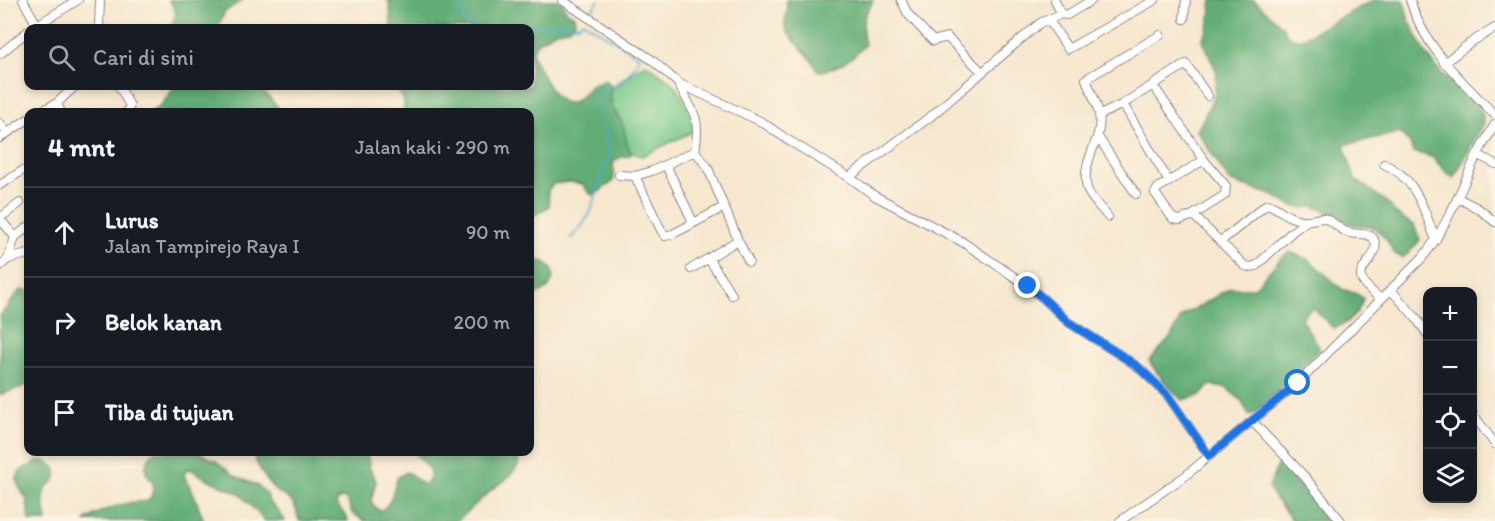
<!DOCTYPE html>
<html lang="id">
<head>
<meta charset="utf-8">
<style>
  :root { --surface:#171b24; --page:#20242c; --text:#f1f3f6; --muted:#9ea1a6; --line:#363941 }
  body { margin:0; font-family:Itim,sans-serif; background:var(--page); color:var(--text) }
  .controls { position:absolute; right:18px; bottom:18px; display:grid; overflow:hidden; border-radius:12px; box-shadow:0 3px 9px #0003 }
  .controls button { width:54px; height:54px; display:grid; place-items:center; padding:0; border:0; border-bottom:2px solid var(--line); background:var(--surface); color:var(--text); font:30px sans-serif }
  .stop { position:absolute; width:18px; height:18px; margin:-14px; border:4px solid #1a73e8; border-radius:50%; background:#fff }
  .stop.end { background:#1a73e8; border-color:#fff; box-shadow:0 2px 6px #0008 }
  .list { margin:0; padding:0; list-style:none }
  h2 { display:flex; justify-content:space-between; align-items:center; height:78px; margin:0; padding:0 24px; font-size:26px }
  h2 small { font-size:20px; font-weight:400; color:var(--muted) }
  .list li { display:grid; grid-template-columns:39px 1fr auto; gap:18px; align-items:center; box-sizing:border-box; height:90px; padding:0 24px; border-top:2px solid var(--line) }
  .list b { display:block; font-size:22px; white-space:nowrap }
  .list p { margin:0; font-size:20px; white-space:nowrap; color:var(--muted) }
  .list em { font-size:20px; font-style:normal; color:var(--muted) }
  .icon { flex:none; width:33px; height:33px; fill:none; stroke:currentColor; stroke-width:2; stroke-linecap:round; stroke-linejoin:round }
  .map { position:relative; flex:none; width:1495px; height:521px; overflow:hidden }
  .search { position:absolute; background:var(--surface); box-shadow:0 3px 9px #0003; left:24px; top:24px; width:510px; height:66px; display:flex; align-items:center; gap:15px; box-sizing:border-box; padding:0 21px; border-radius:12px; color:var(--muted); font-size:22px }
  .panel { position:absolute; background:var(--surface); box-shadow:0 3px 9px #0003; left:24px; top:108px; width:510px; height:348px; border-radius:12px }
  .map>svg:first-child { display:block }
  .green { fill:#79c98a; stroke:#4e7662; stroke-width:1.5 }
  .forest { fill:#62ad76; stroke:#426858; stroke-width:1.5 }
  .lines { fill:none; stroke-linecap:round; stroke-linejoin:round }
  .stream { stroke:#46adc5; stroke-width:2 }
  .minor-casing { stroke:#8c8484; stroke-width:10 }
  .minor { stroke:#fff; stroke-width:8 }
  .route { stroke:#1a73e8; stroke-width:8 }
</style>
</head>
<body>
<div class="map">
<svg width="1495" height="521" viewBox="0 0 1495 521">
  <rect width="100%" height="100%" fill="#fcf5e5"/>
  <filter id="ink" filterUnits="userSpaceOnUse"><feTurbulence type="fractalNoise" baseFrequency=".0167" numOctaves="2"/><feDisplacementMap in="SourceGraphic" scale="12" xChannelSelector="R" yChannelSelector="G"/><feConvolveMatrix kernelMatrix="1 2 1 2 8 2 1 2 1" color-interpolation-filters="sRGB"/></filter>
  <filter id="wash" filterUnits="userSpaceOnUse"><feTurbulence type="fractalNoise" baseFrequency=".008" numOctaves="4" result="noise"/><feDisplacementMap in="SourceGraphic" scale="24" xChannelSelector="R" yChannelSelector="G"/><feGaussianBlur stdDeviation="1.35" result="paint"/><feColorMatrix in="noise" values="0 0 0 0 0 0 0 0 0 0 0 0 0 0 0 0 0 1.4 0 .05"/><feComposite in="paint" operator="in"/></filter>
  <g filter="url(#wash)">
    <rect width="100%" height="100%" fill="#f6e7ce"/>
    <path class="green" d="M646,64C655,70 665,76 673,84C684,95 693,117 692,132L642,156L632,153L629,150L626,144L622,124L612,107L609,90C624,85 631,69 646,64Z"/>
    <path class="forest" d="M169,0H242L225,12L217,28H171L170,25C179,14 176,11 169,0Z
      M388,0H559L562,2L567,12L574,16L575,22L568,29L556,31L536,43L532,54C540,67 557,119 579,98C588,89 592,82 605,80L611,85C609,92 610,102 613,109C616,115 621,119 623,126C626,135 625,145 632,153L629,156L621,157L614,161C612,168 616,176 613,181C611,184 608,185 605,187C593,197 592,199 583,184L569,182L553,184L548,190L549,206L535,215L530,216V112H403C406,97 402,96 393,86H530V28H391L390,8Z
      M786,0H873C872,6 869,8 866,13C862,22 862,35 865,44C856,57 834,71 818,71L810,58L787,32L785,25L787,8Z
      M1212,0H1254L1283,27L1287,36L1299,40L1373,0H1403L1409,20L1426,54L1443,75L1457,84L1482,112L1484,123L1454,178L1448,174L1432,157L1413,152C1410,143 1407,136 1398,133L1344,145L1355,179L1383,199L1389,204L1396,214L1414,225L1420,240L1403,258L1395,254L1386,239L1375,228L1353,225L1314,206C1291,212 1287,201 1269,194C1256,190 1244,186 1231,182L1228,179L1197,131L1214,97L1217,72L1202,40C1210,28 1210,14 1212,0Z
      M176,86H259L282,112H151L158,108Z
      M1290,252L1309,260L1342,289L1357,294L1363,298C1361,312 1347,325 1333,328L1313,307L1301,318L1320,349L1255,413L1249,415L1241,400L1225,387H1217L1213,385L1209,386L1201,395L1182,400C1169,388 1159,376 1149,361L1171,337L1181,317L1230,288H1254L1283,256Z
      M540,261C557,264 556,284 544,291C540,294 535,294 530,294V264Z
      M20,290H28V385L0,395V316Z
      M154,452H198L216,461L235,476L258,486L267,494L269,502L280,513L285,521H265L240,494L211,481L190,469L186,470L184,474L185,478L194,494L204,521H85C100,510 115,505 134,502C139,501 144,503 148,500C154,495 153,489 153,482C142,472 144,462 154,452Z
      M252,452H367L370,469L376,481L371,501L373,504L379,511C393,506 392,490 398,477L406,472C414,474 417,483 425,485C439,474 422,460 413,452H455L459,456H463L469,452H520L518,466L507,479L496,486L457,521H365L352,513L348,502L345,499L341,498L337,500L336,504L347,517L348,521H299C297,511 295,503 286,497C281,494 277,493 274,489C264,478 257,465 252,452Z
      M40,460L48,462L56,469C58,486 50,479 45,490C41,500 46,511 47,521H29C28,515 28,506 27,501C24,492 12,483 19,473C23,467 34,465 40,460Z
      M1279,461L1330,521H1293L1273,496L1269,487Z"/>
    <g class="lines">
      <path class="stream" d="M461,0C459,28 473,28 497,28
        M589,14L599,0
        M520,28L562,24L578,25L584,21
        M571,238L582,226L590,213L609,155L607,139L602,123L596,100L598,96C610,87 636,73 639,57L636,54L584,22"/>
    </g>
  </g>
  <g filter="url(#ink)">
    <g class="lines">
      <defs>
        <path id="minor" d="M23,0L38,27
          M562,0L652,60L678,83L762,122L788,140L849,177L875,196L961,241L1028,286L1045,300L1068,322L1125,358L1138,367L1156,384L1168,396L1209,456
          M901,0L908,14L933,41L947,37L982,72
          M1055,0L1061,14
          M1410,0C1424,48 1462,81 1495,115
          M1184,19L1186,0
          M1049,20L1068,49L1155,0
          M32,28L78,0
          M99,28L100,0
          M0,54L28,31
          M1444,63L1473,41L1495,28
          M678,84C694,112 701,118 695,151L707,166L738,240L749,262
          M1153,85L1204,160L1226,186L1225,195L1193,215
          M119,86L130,106L127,112
          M57,103L61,112
          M1123,104L1169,182
          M39,112L57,103L75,86
          M1100,115L1123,104L1186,64L1208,96
          M0,123L7,133
          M1098,137L1136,194
          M0,138L28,119
          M1477,154L1495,164
          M1204,160L1158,188L1155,193L1173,219L1180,220L1193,215L1245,266L1249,267L1256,266L1293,231L1308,220
          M1384,164C1417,178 1424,211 1436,240
          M666,165L693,222
          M619,175L635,176L652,171L695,151
          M635,176L661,230L665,236L673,234L724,207
          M849,177L930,117L1040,23L1061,14L1067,15L1092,0
          M0,185L22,171
          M1458,198L1479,209L1495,222
          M1108,217C1102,209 1092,200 1088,191C1078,163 1104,141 1099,114C1097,103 1090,90 1086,79L1160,35
          M0,218L20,203
          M0,219L15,237L8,259L0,266
          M15,237L28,227
          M1220,242L1267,204C1276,206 1283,214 1291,217C1296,219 1304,221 1309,220C1314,220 1318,218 1323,218C1333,220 1338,229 1347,232C1356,236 1371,230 1375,242C1380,258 1352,269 1364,283C1368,289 1375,294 1381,299
          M8,259L28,254
          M709,259L732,295
          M691,269L738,240
          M1391,290L1416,318L1428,335
          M1472,413L1495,444
          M1252,421L1304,476L1341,521
          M1120,521L1185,476L1298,383L1423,257C1447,227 1460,191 1476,157C1482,146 1489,135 1495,124"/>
      </defs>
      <use href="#minor" class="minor-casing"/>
      <use href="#minor" class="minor"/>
    </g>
  </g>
  <g class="lines" filter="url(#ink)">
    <path class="route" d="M1028,286L1045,300L1068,322L1125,358L1138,367L1156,384L1168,396L1209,456L1298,383"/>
  </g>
</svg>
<div class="controls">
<button>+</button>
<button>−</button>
<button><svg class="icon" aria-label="locate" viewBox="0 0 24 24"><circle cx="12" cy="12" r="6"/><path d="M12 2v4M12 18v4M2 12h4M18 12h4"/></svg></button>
<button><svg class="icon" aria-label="layers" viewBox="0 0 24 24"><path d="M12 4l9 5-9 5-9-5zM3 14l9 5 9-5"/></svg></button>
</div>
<div class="stop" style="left:1298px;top:383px"></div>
<div class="stop end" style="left:1028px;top:286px"></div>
<div class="search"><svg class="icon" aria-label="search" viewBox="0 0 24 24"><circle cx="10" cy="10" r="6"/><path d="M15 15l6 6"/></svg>Cari di sini</div>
<section class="panel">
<h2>4 mnt<small>Jalan kaki · 290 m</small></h2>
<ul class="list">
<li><svg class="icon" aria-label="ahead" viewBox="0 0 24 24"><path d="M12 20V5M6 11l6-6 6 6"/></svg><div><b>Lurus</b><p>Jalan Tampirejo Raya I</p></div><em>90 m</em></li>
<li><svg class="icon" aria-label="right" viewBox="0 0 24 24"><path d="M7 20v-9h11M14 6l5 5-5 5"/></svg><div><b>Belok kanan</b></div><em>200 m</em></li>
<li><svg class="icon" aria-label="arrive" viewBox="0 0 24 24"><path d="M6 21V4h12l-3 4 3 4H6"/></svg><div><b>Tiba di tujuan</b></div></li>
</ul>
</section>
</div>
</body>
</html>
